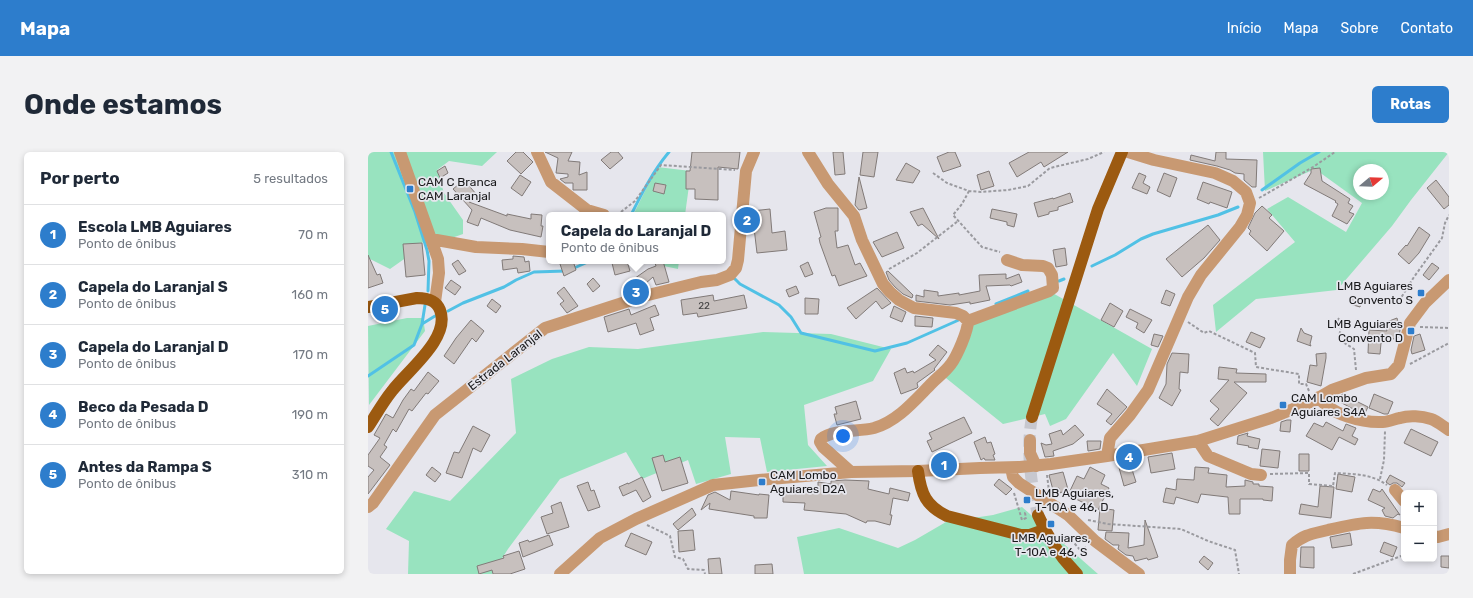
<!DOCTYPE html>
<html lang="pt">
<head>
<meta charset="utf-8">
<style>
  :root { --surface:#fff; --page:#f2f2f3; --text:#1f2937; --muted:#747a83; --line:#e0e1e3; --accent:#2d7dcc }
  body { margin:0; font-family:Rubik,sans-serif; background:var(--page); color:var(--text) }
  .controls { position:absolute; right:12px; bottom:12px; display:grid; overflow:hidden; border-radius:6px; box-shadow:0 2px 6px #0003 }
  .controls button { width:36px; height:36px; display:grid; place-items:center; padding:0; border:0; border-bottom:1px solid var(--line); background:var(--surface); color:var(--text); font:20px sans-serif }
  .compass { position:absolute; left:985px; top:12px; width:36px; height:36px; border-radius:50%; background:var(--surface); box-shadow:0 2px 6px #0003; rotate:71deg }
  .you { position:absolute; left:475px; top:284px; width:14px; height:14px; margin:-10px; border:3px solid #fff; border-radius:50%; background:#1a73e8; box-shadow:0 0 0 6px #1a73e833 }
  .badge { display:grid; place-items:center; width:26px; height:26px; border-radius:50%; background:var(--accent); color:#fff; font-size:13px; font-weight:700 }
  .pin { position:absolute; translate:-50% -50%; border:2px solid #fff; box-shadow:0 1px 4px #0006 }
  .popup { position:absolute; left:178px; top:60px; width:180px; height:52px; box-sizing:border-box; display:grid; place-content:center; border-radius:6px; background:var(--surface); filter:drop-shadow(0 1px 3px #0005); font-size:13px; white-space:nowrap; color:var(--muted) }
  .popup b { font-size:15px; color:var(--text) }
  .popup::after { content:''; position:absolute; left:50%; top:100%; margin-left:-8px; border:8px solid transparent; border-top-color:var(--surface) }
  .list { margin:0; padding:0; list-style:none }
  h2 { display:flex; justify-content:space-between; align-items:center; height:52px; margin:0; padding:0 16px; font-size:17px }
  h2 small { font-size:13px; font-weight:400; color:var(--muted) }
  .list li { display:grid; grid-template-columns:26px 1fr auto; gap:12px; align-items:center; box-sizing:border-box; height:60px; padding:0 16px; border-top:1px solid var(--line) }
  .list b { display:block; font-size:15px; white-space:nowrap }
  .list p { margin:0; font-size:13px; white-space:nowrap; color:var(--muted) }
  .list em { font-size:13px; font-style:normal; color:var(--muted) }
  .map { position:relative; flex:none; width:1081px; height:422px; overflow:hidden; border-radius:6px }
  header { display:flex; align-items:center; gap:24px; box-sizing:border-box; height:56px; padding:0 20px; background:var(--accent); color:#fff }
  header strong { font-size:19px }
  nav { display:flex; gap:22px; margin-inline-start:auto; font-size:14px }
  .intro { display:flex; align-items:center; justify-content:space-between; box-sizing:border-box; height:96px; padding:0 24px }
  h1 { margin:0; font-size:28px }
  .button { padding:10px 18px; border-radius:6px; background:var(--accent); color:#fff; font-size:14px; font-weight:700 }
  main { display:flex; gap:24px; padding:0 24px }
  aside { flex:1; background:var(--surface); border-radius:6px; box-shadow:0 2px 6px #0003 }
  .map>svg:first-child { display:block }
  .green { fill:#98e3bf; fill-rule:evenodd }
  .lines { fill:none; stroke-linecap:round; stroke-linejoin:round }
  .stream { stroke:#51c1e5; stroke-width:3 }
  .building { fill:#c7c0be; stroke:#817a78 }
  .major-tunnel { stroke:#c7c7ce; stroke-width:12; stroke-dasharray:12 6; stroke-linecap:butt }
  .path { stroke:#9a9a9f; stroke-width:2; stroke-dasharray:3 2; stroke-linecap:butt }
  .minor { stroke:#c89972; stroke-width:12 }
  .major { stroke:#9c5a10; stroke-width:12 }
  .poi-dot { fill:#2d7dcc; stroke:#e6e6ed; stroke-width:1.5 }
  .labels { text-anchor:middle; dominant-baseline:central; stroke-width:3.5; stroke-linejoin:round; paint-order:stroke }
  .number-label { font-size:10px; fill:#444344 }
  .poi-label { font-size:12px; fill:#19191b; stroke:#e6e6ed; text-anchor:start }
  .street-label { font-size:12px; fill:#19191b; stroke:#e6e6ed }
</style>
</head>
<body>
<header>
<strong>Mapa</strong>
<nav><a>Início</a><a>Mapa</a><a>Sobre</a><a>Contato</a></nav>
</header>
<div class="intro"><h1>Onde estamos</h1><a class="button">Rotas</a></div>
<main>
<aside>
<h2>Por perto<small>5 resultados</small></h2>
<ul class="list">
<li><span class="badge">1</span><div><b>Escola LMB Aguiares</b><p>Ponto de ônibus</p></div><em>70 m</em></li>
<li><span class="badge">2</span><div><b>Capela do Laranjal S</b><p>Ponto de ônibus</p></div><em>160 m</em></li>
<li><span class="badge">3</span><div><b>Capela do Laranjal D</b><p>Ponto de ônibus</p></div><em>170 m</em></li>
<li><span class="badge">4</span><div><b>Beco da Pesada D</b><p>Ponto de ônibus</p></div><em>190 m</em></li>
<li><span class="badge">5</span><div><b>Antes da Rampa S</b><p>Ponto de ônibus</p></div><em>310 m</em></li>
</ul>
</aside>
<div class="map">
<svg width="1081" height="422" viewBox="0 0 1081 422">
  <rect width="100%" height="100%" fill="#e6e6ed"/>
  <path class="green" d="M0,0H129L114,14L81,9L69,18L76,41L95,68V82L75,89L51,91L39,105L22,117L2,107H0Z
    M895,0H1081L1043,48L1024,74L969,138L888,147L848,180L845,153L927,90L899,57L920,45L978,80L994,51L947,17L897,39ZM991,18H1015V42H991Z
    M289,15L323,19L317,63H265Z
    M272,109H311L310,117Z
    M681,139L784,197L769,234L745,201L698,267L682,274L677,262L635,272L573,222L600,173Z
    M39,166H55L57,179L1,253L0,174Z
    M395,180L463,182L523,197L505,229L436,253L440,293L459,314L399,320L392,286L357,285L363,322L328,332L320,308L274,327L258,300L192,327L140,397L124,422H40L41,389L18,377L46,339L82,349L148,281L143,227L184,207L221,195L270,197Z
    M654,355L730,422H436L429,385L471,376L530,396L547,388L578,370L625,363Z"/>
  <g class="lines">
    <path class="stream" d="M23,0L47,60L59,98L61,109L60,139
      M894,38L932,11L951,0
      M263,63C274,41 285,19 301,0
      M724,114L747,103L773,87L785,82L850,63L870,55
      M204,117L222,109
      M367,127L372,132L411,153L423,165L433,181L507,199L539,191L593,167
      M691,129L696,127
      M628,152L660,139
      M80,159L95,151L136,135L148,128L166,120L198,119
      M54,172L57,153
      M0,224L46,193L54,172L67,164"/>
  </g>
  <path class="building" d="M148,0H155L165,10L153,22L139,9Z
    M177,0H204L200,9L212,10L211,23L219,20V38H205V31H197L192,27L200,25V22L188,21L190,6Z
    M243,0H250L255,6L242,17L233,8Z
    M324,0H372L370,17L350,15V48L327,47V37H318V19H322Z
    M465,0H475L477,22L467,23Z
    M495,0H510L506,25L492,23Z
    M581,0H587L593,14L575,20L569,5Z
    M661,0H700L676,15L673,10L649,25L641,11Z
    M848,0H858V7L889,8L888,35H884L876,28V22L867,21L862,18L849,14L822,8L823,3L847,9Z
    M538,11L552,19L545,31L528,28Z
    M77,14L80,21L72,26L69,19Z
    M952,16L954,29L982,47L980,51L985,54L981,60L986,62L979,72L964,64L970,52L967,50L968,49L936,32L943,21V17Z
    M621,19L626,34L613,38L609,23Z
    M771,21L778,24L775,31L782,35L779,42L764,36Z
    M796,21L809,26L802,45L789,39Z
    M152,23L163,30L154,44L143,36Z
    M491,25L499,56L491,58L487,53Z
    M96,28L109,43L101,50L139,64V62L163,67V62L174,63L173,74H175L173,85L142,78L113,66L110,74L99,70L104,58L85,37Z
    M1068,28L1081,45V53L1076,57L1059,36Z
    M835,30L864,40L859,56L842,50L841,52L829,47Z
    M287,31L298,33L296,42L285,39Z
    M702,41L705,50L690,55V58L681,60V62L670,65L666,51L685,46V47Z
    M894,54L904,63L901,66L916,79L899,99L881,82L883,79L880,76L887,61Z
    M458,56H470V79H467L469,96L480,93L487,113L492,111L499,124L471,134L467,123L464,124L452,91L451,86L453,85L446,60Z
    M555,56L571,87L554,72L550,74L542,60Z
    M402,57L404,81L417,79L419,98L389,101L384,59Z
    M624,57L649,62L646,75L639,73V70L622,66Z
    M840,73L852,88L836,106L814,125L798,107Z
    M1051,75L1062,83L1051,101L1041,112L1030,102L1038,93L1039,94Z
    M529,80L536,96L514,105L505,90Z
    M54,91L57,123L38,125L35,92Z
    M697,96L699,113L688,115L685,98Z
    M0,103L9,123L12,122L15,131L0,136Z
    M145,104L156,105L157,110L161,109L162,119L150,121L149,116L135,118L134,108L145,107Z
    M90,108L98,119L91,123L84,112Z
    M191,109H205L208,118L196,124Z
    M252,109H259L262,119L247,123L244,111Z
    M291,109H295L301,130L288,133L285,125L270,138L263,129L280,117L288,114L287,111Z
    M440,110L445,122L437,125L432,114Z
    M1064,111L1071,116L1061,128L1055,123Z
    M520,119L545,143L544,146L535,142L527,135L521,128L518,120Z
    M638,122V127L651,122L654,130L643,134L642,133L618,134L622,148L602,152V150L582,153L548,149V143L556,145V138L570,140V144L591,141V143L612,139L611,123Z
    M225,126L232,134L225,140L219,132Z
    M83,128L93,135L87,143L77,136Z
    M428,134L431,141L421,145L418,138Z
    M196,135L210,154L199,161L192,152L196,149L189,141Z
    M509,136L523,151L514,157L508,149L488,167L479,156Z
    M798,138L807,142L802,154L793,151Z
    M345,143L346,149L376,143L379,156L330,165L329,161L315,163L313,148Z
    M985,144L994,147L992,155L982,152Z
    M437,146L451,147L450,162H437Z
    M124,147L133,154L128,161L119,154Z
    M742,151L755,159L746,175L733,168Z
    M287,153L291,163L282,166L286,178L272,183L268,171L240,180L236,165L261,157L263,163Z
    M526,154L538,160L534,170L522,165Z
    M762,157L784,168L776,181L768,176L770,171L758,165Z
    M547,164L565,166L564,175L547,174Z
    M1029,166L1032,178L1031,185L1013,191L1012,202L1000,201L1001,178L1019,179L1016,171Z
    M103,168L116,179L108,190L104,186L86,212L76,204L88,186Z
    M933,176L936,181L944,184L942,192L943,194L929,189Z
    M883,180L897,186L892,196L878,190Z
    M786,182L795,184L790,195L783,193Z
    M1052,182L1057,198L1044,202L1043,198L1046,184Z
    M570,193L579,200L566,217L567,218L549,231L550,235L549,236L533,242L526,221L537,216L539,221L545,219L546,221L568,208L561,203Z
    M804,201L821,202L820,221L812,220L811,237L813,238L804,254L791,246L798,232L799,212Z
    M958,201V206L953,234L939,230L942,213L949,214L948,202Z
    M851,215L869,217L868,221L898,222V230H866L879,241L850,274L842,267L851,257L842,249L861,228L850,227Z
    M60,220L71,229L60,242L58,241L44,259L41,257L28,280L25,277L16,293L19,295L12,305L22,313L0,342V325L6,318L0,314V303L12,286L6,283L18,262L25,266L35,248L43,237L46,239Z
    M739,237L759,255L743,273L738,269L744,262L729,252Z
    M974,242L1000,255L997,261L991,260L970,249Z
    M1006,242L1025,250L1020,262H1016L1001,256Z
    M488,249L493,267L469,273L466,262H469L467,255Z
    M596,265L604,281L564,300L559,289L564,287L561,281Z
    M919,268H923L922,280L912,279L913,270Z
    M958,270L975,279L978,272L988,276L984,284L990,287L987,293L971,285L964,298L938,284L946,271L955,275Z
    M707,273L716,283L705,292L685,299L686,304L677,305L673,291L678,293L684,292L681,282L693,278L695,283Z
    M105,274L122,283L113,300L105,296L94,326L78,321L86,300L91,301Z
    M1043,277L1070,290L1063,304L1036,291Z
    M880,281L879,284L892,287L890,297L880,295L881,294L869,292L870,284Z
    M617,285L619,291L623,290L627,302L625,303L627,308H617L616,306L613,308L606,290Z
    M719,289H733L732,297L720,299Z
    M894,297L912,299L910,316L892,314Z
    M804,301L807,317L783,321L780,305Z
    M931,302H941V319H931Z
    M295,303L297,310L312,305L320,331L294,339L284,306Z
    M761,308L768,330L756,334L750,312Z
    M64,315L73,322L67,330L58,323Z
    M722,315L737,323L733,332L741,336L730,358L694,340L692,341L691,336L685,338L681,323L695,320L701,341L709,324L716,327Z
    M827,315L841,316L840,321L859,323L858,335L877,334V328L885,330V332H891V334L905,335L904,349L895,348V347H872V362H861L860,345H859L833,342L830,351L808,345L806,352L795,350L798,336L808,338L809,327L826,328Z
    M970,322L987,325L984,340L968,337Z
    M1022,323L1037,331L1034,335L1029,331H1025L1022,333L1018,330Z
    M274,325L283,345L275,350L268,338L255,344L251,335L260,331V332Z
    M631,327L644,337L638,343L626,333Z
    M477,328L501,329L500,337L521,342L522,336L542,341L540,349L525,346L522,363H524L522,373L507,369H499L498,371L478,362L436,358L437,351L415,350V338L439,339V335L450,336V330L463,332V329Z
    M220,330L223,339L226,338L232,355L220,359L209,334Z
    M952,334L966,335L963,366L931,362L933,352L950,355Z
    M1005,337L1012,340L1014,337L1032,363L1030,362L1025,366L1017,364L1014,358L1017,356L1000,348Z
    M363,339L391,343V342L401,343L399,366H386V364L341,357L342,351L333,358L340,343L347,340L362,348Z
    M193,350L201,375L179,382L173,365L185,361L183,354Z
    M324,356L328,363L310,378L305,372Z
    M732,356L746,358L744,379L730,378Z
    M777,368L790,405L780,408L779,406L767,409L765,404L758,403L750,397L751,393H745L737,387L738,380L761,381L760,396L776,393Z
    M325,378L327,398L311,400L310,379Z
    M263,381L284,390L278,403L257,394Z
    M982,381L984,393L964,396L962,385Z
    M181,383L185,393L155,405L151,391L160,388L161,390Z
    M1016,390L1029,395L1025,405L1012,400Z
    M933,395H946V416L932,415Z
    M151,399L157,417L142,422H125L124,418L111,422L109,414L136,406L135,404Z
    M836,404L845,411L840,418L831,410Z
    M1073,404H1081V416L1073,415Z
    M352,406L354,422H341L340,407Z
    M404,412L405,422H387V413Z"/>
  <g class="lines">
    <path class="major-tunnel" d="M664,265C658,297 663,332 670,363"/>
    <path class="path" d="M565,21L579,31L601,39L613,40L640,38L660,34L682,16L720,7L736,0
      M601,39L594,52L585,63L614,95L632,100
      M891,46L945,15L967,0
      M249,63L267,49L293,13L367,18
      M521,117L549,101L590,69
      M1031,149L1046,125L1074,86L1077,71L1081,63
      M971,166L969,170L973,177L970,187L986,197L988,218
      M820,170L836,181L841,179L887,201L888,215L931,222V232H938L941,239
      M1052,175L1081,176
      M1042,212L1081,191
      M902,322L941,321V332L965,334L967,321C986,322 1004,322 1019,333
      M679,323L681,339
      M1012,327L1016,308L1017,279
      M646,341L654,368L658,366L657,361H659
      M720,368L740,372L813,377L840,389L867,398L871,422
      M279,373L302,384L307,405L315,407L320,417L336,418L337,422
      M696,391L702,386L713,399L718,395
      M985,422L1036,403"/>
    <path class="minor" d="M32,0L70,107L71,121L67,150
      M169,0L183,30L219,58L236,63
      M440,0L460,32L486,64L494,88L515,132L522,140L531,148L546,156L588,161L595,164L600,169C600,179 589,204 583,212C578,219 570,225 564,231C547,248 530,269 506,276C490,280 466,277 453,287L452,290L455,295L483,320
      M63,87L108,95L154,97L181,100
      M600,169L681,139L685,136L684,123L680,116L675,114L654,113L639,108
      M951,245C962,263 995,271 1015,270C1021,270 1026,267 1032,266C1041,263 1054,264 1063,267C1069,269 1076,275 1081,278
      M662,288V301L668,314
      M830,289L840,304L883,322L893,323
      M739,304L742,286L762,263L780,238L820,145L833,123L872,75L879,63L882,51L878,40L865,29L847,21L786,8L760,0
      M643,316L645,325L651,331L700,363L727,389L771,422
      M1027,338L1036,349
      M0,355L5,351L67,263L177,176L276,144L333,130L349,128L362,123L368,116L370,108L378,19L386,0
      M1066,384L1070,385L1081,382
      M192,422L232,386L268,367L345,333L391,328L483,320L550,319L612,316L652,315L683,312L739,304L830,289L903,266L945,249L964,238L998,226L1023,222L1031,213L1042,171L1057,151L1081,128
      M922,422V408L924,393C937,382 944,382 960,378C990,371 1005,367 1036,376"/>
    <path class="major" d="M0,155L49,146C59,146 68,148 72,158C83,186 39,219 24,239C15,250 8,263 0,275
      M664,265L730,57L754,0
      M550,319C553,342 558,354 579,364L653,383H662L676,378
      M670,363C680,386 692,405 709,422"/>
  </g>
  <g class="poi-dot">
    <rect x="38" y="33" width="8" height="8" rx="2"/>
    <rect x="1049" y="137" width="8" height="8" rx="2"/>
    <rect x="1039" y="175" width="8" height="8" rx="2"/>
    <rect x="911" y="249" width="8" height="8" rx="2"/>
    <rect x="390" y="326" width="8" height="8" rx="2"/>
    <rect x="655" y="344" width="8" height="8" rx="2"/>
    <rect x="679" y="368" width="8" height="8" rx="2"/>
  </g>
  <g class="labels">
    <g class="number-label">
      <text x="336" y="154">22</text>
    </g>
    <g class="poi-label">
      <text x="50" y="30">CAM C Branca<tspan x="50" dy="14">CAM Laranjal</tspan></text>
      <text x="1045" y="134" text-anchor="end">LMB Aguiares<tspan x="1045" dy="14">Convento S</tspan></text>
      <text x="1035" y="172" text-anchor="end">LMB Aguiares<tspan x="1035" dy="14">Convento D</tspan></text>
      <text x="923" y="246">CAM Lombo<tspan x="923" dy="14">Aguiares S4A</tspan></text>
      <text x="402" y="323">CAM Lombo<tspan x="402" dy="14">Aguiares D2A</tspan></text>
      <text x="667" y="341">LMB Aguiares,<tspan x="667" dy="14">T-10A e 46, D</tspan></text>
      <text x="683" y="386" text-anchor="middle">LMB Aguiares,<tspan x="683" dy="14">T-10A e 46, S</tspan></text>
    </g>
    <g class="street-label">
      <text transform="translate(137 208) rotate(-38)">Estrada Laranjal</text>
    </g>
  </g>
</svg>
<div class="controls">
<button>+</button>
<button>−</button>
</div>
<svg class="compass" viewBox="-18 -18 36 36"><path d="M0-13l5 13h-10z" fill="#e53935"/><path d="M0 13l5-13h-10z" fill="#747a83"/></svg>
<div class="you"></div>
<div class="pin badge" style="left:576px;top:313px">1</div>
<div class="pin badge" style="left:379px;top:68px">2</div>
<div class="pin badge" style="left:268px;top:140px">3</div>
<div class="popup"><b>Capela do Laranjal D</b>Ponto de ônibus</div>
<div class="pin badge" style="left:761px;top:305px">4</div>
<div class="pin badge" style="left:17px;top:157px">5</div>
</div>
</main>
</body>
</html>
